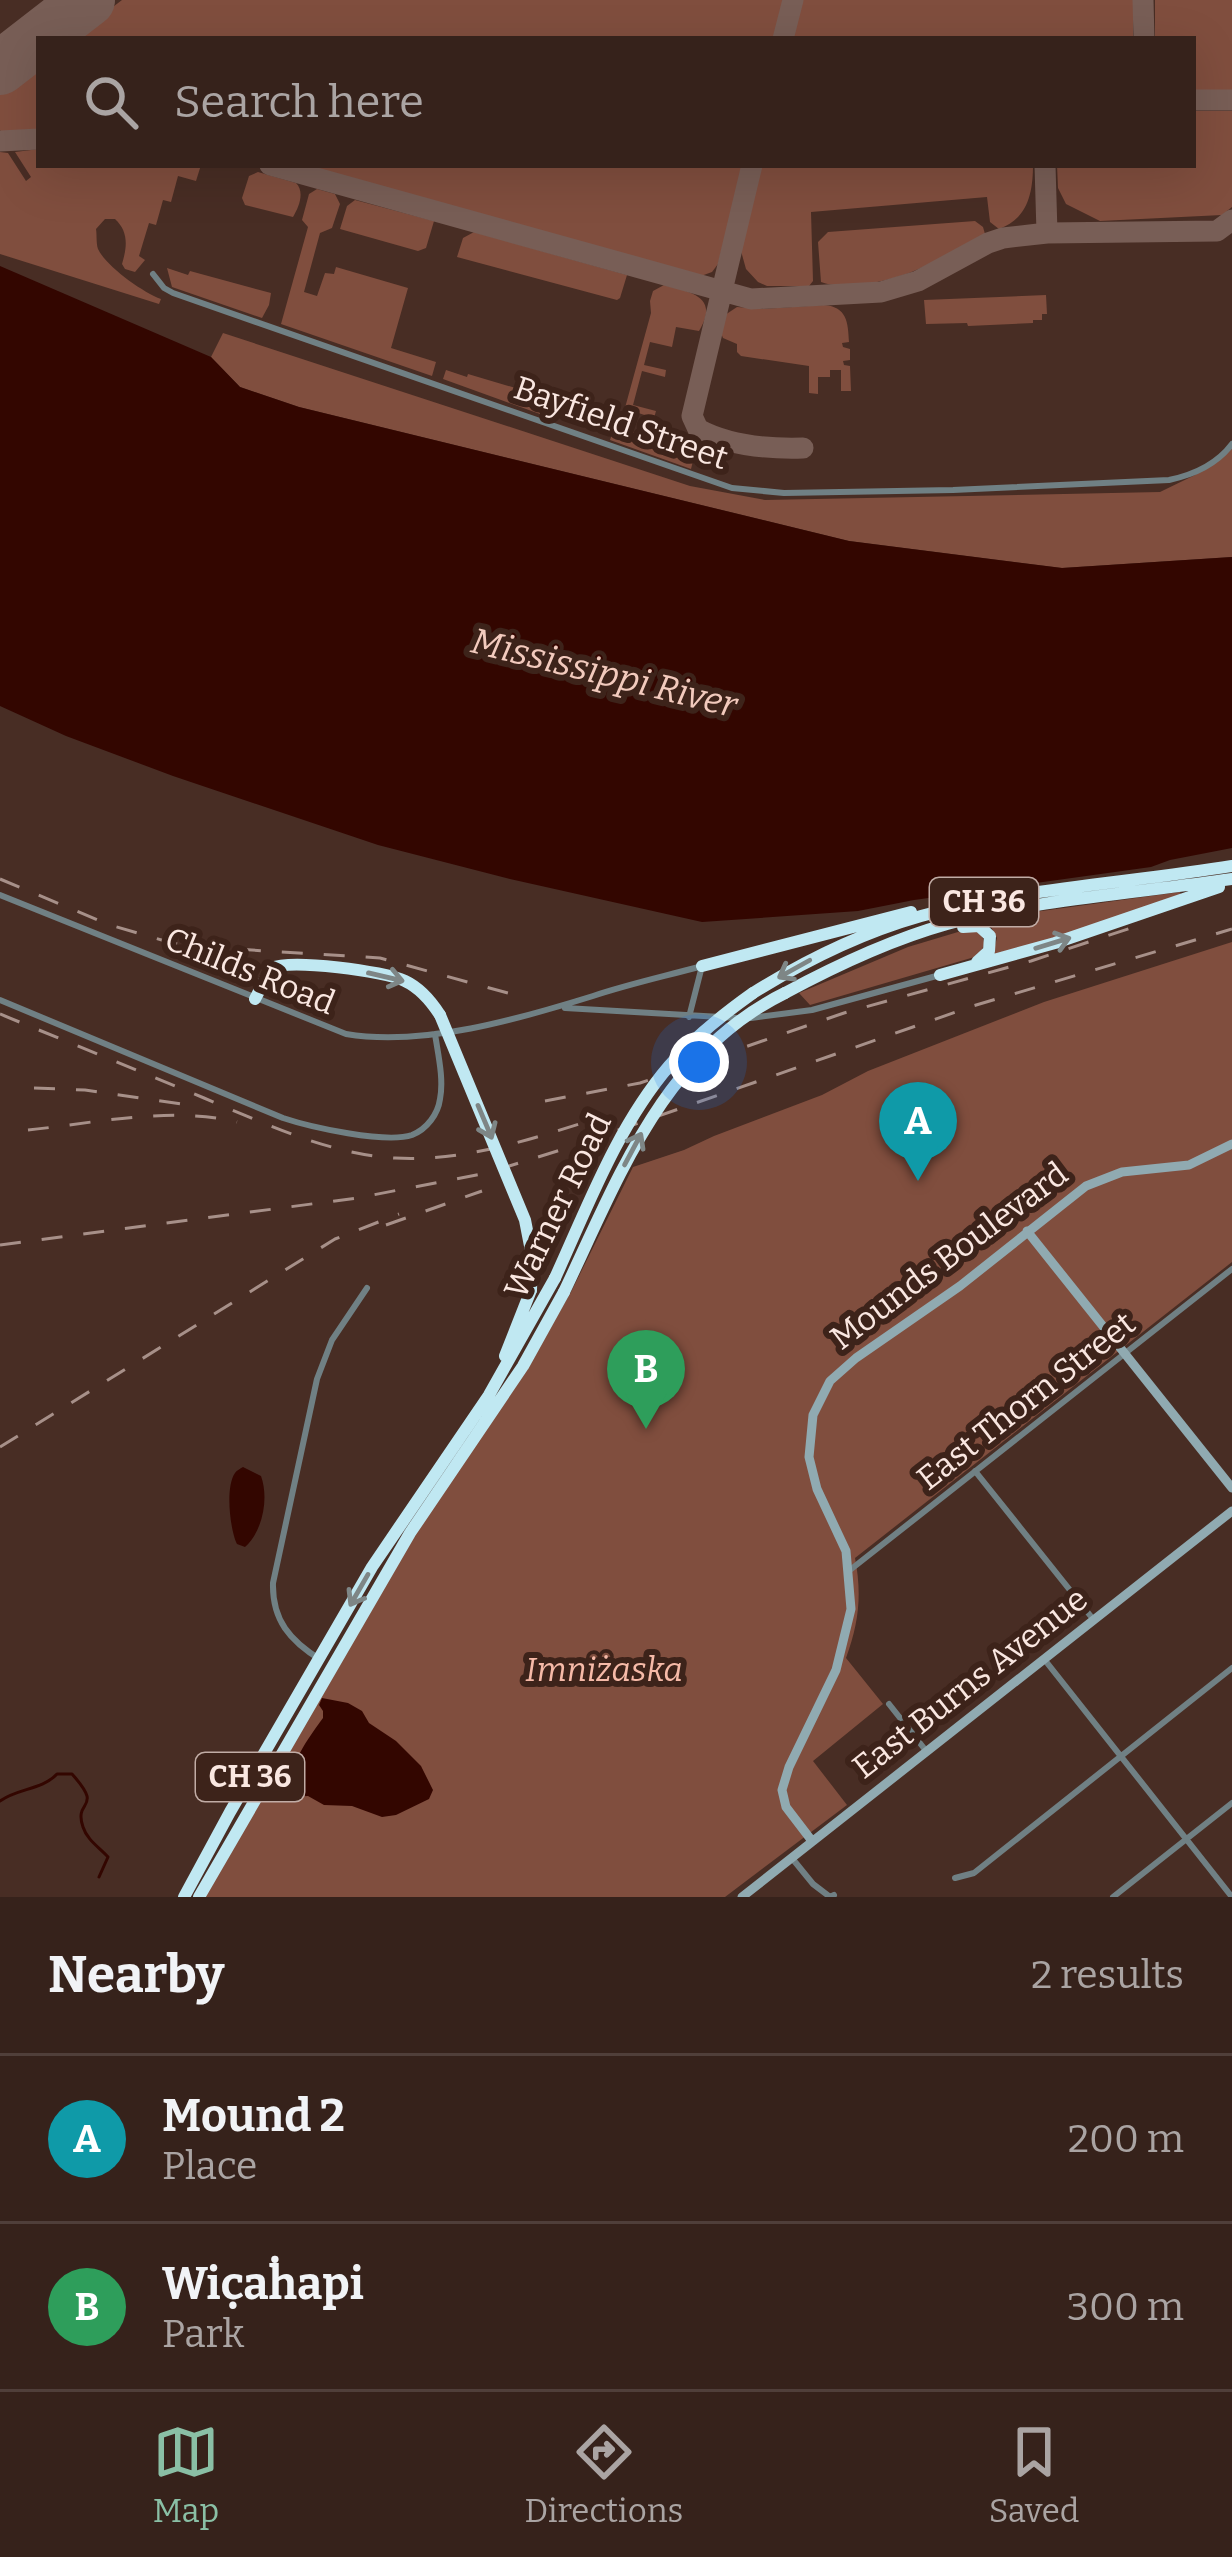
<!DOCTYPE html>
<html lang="en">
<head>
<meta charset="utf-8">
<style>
  :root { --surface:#36221b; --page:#3d2a24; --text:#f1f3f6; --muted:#aaa4a3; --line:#503f3a; --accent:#8abfa5 }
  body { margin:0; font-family:Bitter,serif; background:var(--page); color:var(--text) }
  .you { position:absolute; left:699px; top:1062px; width:42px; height:42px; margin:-30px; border:9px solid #fff; border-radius:50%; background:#1a73e8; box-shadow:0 0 0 18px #1a73e833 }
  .badge { display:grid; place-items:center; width:78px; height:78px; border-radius:50%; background:var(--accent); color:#fff; font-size:39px; font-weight:700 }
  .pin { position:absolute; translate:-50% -99px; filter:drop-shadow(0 3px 6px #0008) }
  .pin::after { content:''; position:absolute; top:63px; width:42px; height:36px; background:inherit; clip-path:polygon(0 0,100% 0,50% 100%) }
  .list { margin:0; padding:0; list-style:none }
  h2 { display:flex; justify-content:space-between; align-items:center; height:156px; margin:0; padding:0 48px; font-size:51px }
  h2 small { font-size:39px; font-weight:400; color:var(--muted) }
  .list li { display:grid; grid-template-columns:78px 1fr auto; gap:36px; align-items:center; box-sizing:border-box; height:168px; padding:0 48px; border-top:3px solid var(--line) }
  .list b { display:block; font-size:45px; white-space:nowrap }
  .list p { margin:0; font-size:39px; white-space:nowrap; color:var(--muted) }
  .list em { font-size:39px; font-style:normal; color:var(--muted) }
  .icon { flex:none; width:66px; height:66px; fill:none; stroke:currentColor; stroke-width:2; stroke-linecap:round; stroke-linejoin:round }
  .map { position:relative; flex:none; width:1232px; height:1897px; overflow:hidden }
  .search { position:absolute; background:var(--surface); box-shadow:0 12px 48px #0002; left:36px; right:36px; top:36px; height:132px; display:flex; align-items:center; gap:30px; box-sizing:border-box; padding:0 42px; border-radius:0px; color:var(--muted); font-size:45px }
  .sheet { height:492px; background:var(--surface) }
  nav { display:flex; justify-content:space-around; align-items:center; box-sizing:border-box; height:168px; border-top:3px solid var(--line); background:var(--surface); font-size:33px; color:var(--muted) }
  nav a { display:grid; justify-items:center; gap:6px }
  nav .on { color:var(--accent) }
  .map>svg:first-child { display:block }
  .green { fill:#804e3e }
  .water { fill:#330600 }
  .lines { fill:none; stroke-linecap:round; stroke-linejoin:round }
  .stream { stroke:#330600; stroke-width:3 }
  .taxiway { stroke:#785e56; stroke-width:21 }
  .runway { stroke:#785e56; stroke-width:54 }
  .street { stroke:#708084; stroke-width:6 }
  .secondary { stroke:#90aab1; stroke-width:9 }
  .highway { stroke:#c0e8f2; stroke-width:12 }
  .rail { stroke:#a79089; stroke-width:3; stroke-dasharray:21 21; stroke-linecap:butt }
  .highway-bridge { stroke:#c0e8f2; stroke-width:12 }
  .oneway { stroke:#7e8686 }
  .labels { text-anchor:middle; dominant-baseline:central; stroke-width:12; stroke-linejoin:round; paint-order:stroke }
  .shield { fill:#3d231a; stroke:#c1aca5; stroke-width:3 }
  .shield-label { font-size:30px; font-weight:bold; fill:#fae7e1 }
  .street-label { font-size:33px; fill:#fae7e1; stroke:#3d231a }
  .park-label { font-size:33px; font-style:italic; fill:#f6baa8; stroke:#3d231a }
  .water-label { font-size:36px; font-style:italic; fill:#f2cabd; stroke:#3d231a }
</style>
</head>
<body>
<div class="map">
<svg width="1232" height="1897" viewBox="0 0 1232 1897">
  <rect width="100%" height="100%" fill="#482d24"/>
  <path class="green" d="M122,0H783L773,39H71Z
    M802,0H1133V39H793Z
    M1155,0H1232V91H1193V39H1155Z
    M39,63V130L3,134L0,130V93Z
    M1193,111H1232V207L1222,215L1100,221L1066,204L1058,188L1057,165H1193Z
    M39,149V165H201L196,181L178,176L171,202L163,200L156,225L149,223L139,256L145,260L135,272L125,269L122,264C127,247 129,232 115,219H105L96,229C97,235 96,243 98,249C106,266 142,292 161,299L159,304L0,254V152L8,153L26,181L31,177L15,152Z
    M302,165H743L718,264L712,272L701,276Z
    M762,165H1033C1033,192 1028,219 999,229L990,222L987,197L811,212L813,281L809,286H767L758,282L746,269L741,251Z
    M258,172L296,183C305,192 299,207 293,217L245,205L242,198L249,176Z
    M317,189L335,194L340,204L332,228L320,233L304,292L317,296L325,273L334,274L336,267L408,288L391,348L436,362L432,376L281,324L308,227L302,220L309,194Z
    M355,200L434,221L426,248L418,251L340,229L347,206Z
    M975,221L983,227L985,234C938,260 904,283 849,285C837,285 831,286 821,282L818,242L828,232Z
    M474,232L627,275L620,298L617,300L457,257L463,238Z
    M167,268L188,275L190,271L271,293L269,305L262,318L172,287Z
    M664,285C691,292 720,297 699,331L676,327L672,347L650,342L644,365L666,370L665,377L642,371L633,405L656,411L654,418L632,411L626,432L631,434L633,432L695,453L691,469L610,440L614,428L620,426L651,313L650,301L653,291Z
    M1046,295L1047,314H1042V320H1033V323L968,326L967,323L926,324L924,300Z
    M824,305C847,307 848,322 849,342L842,343L843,347L850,349V360L843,361L844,365L850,366L851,391H841V370H830V377H818V394L809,393V366L741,356L737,352V344L723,338L721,333L725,315L737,307L761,309Z
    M223,333L690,486L765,500L1160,492L1195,475L1232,448V557L1062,568L849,541L299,407L240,387L211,357Z
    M446,370L467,377L468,374L546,397L540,414L443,379Z
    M1180,892L1181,895L1064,936L992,956L997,938L989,923L1027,913Z
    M968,929L978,931C987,942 985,945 978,956L810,1005L799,993L908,947Z
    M1232,942V1262L855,1558C862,1594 859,1623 846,1658L883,1704L813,1761L847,1805L725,1897H203L413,1535L516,1386L571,1292L633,1167L684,1150L714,1136L822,1095L868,1071L1044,1002Z"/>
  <path class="water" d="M0,266L211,357L240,387L299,407L849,541L1062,568L1232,557V848L1170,860L1151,867L914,900L858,911L702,922L510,879L378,845L173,776L66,736L0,706Z
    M243,1467L261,1476C269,1498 263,1531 245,1547L237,1544C230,1530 225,1487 235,1473C237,1470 240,1469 243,1467Z
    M322,1698L348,1703L362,1711L369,1723L396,1741L421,1766L433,1790L429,1799L396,1815L382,1817L352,1806L324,1805L308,1796L291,1797C285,1769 307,1740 323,1718V1711L319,1705Z"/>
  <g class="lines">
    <path class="stream" d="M0,1801C18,1788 42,1790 57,1774H72C105,1811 73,1798 83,1827C87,1840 100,1848 108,1857L99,1877"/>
    <path class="taxiway" d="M1143,0L1144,39
      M783,39L793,0
      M1193,100H1232
      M0,141L39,139
      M270,165L751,299L881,292L918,281L988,243L1003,238L1047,233L1217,231L1232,220
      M752,165L692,416L698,429C729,446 769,449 803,448
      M1045,165L1047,233"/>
    <path class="runway" d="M0,68L88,0"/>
    <path class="street" d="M153,274L164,288L173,293L732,488L784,493L953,490L1169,480C1193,475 1217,464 1232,444
      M0,895L346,1034C423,1047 519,1019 593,996C629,984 666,976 702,966L689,1017
      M0,1000L283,1118C310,1127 386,1144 412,1135C427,1129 438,1114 440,1099C444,1079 438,1054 435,1034
      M565,1008L738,1018
      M751,1018L812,1010L940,975
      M975,1471L1093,1619
      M850,1570L1232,1269
      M1044,1659L1232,1897
      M321,1660C290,1641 272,1620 273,1583L317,1379L332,1340L367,1288
      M889,1704L927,1752
      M791,1857L813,1884L830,1897L834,1895
      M955,1878L974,1873L1232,1668
      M1113,1897L1232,1803"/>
    <path class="secondary" d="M1027,1231L1232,1488
      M812,1841L786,1807L782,1790L789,1767L836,1670L851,1609L846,1551L817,1489L809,1457L813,1415L830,1381L856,1358L960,1286L1086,1186L1122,1172L1189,1165L1232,1144
      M742,1897L1232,1511"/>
    <path class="highway" d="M963,927L979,926L990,936L989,951L977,962
      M702,966L911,912
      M940,975L1055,943L1219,887
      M753,993C806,960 861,933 921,916C1021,888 1129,883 1232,866
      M785,993C837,965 890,940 947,924C1039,899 1138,893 1232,879
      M255,999L271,968C292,959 384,971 405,981C420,988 431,1001 440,1015
      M505,1356L531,1290
      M184,1897L230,1812L372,1567L489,1395L555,1278
      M199,1897L410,1533L523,1366L564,1292"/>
    <path class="rail" d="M0,879L110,925L172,943L202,947L380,958L515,995
      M0,1014C68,1042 136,1070 204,1098C266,1124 328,1154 395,1158C466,1162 535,1138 601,1117
      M34,1088L85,1090L182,1104
      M545,1101L640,1083L844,1013L1031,961L1134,927
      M28,1130C96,1123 169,1106 237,1122
      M386,1225L482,1191
      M0,1245L357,1198L487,1173L567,1148L973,1006L1232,929
      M0,1447L335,1239L399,1214"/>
    <path class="highway-bridge" d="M440,1015L525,1220L532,1256L531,1290
      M555,1278C588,1206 617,1127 669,1066C694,1037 722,1015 753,993
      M564,1292C619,1177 663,1053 785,993"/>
  </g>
  <defs><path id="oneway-shaft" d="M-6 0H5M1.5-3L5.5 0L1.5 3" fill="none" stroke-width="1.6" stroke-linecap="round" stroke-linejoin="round" transform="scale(3)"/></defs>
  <g class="oneway">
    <use href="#oneway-shaft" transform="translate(1053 943) rotate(-17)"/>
    <use href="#oneway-shaft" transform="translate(794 969) rotate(151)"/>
    <use href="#oneway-shaft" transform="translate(386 977) rotate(13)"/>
    <use href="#oneway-shaft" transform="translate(485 1122) rotate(67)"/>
    <use href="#oneway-shaft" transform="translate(633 1149) rotate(-62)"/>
    <use href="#oneway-shaft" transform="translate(359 1590) rotate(120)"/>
  </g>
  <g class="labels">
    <g class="shield">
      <rect x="930" y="878" width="108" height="48" rx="9"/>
      <rect x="196" y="1753" width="108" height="48" rx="9"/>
    </g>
    <g class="shield-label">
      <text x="984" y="902">CH 36</text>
      <text x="250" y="1777">CH 36</text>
    </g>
    <g class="street-label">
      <text transform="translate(621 423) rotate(19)">Bayfield Street</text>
      <text transform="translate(250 971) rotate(22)">Childs Road</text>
      <text transform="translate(558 1206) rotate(-64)">Warner Road</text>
      <text transform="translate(949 1256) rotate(-37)">Mounds Boulevard</text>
      <text transform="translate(1026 1401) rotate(-38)">East Thorn Street</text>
      <text transform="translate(970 1683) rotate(-38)">East Burns Avenue</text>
    </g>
    <g class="park-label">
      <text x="604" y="1670">Imniżaska</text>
    </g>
    <g class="water-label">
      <text transform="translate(604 673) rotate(14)">Mississippi River</text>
    </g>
  </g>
</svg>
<div class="you"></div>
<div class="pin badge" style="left:918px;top:1181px;background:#0f9aa8">A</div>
<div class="pin badge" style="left:646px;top:1429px;background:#2e9e5b">B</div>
<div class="search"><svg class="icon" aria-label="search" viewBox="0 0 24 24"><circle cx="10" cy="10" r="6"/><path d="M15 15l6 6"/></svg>Search here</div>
</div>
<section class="sheet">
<h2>Nearby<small>2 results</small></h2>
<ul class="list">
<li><span class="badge" style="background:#0f9aa8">A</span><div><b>Mound 2</b><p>Place</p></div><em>200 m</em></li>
<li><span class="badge" style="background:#2e9e5b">B</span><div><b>Wic̣aḣapi</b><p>Park</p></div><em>300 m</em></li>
</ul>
</section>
<nav>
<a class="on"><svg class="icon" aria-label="map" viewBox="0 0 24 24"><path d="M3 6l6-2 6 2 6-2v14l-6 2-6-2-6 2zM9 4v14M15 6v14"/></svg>Map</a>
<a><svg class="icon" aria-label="directions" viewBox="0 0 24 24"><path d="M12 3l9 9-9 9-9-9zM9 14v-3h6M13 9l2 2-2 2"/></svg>Directions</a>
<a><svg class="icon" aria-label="saved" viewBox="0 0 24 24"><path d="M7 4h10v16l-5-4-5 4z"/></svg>Saved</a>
</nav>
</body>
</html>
